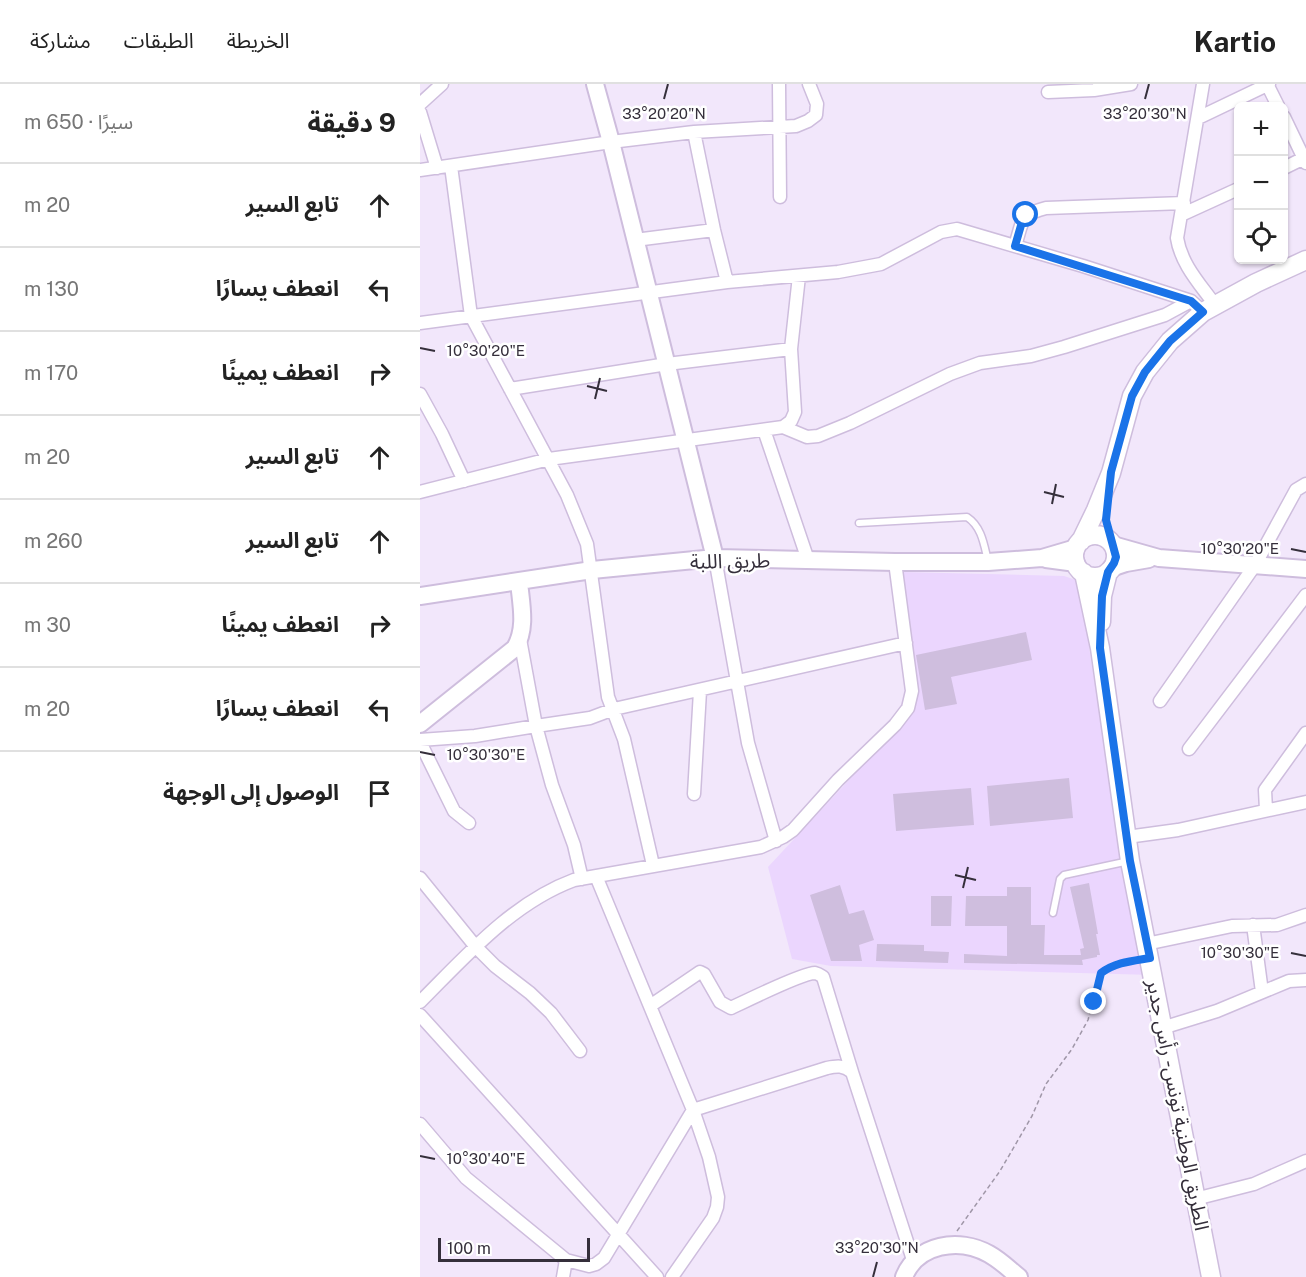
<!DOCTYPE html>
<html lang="ar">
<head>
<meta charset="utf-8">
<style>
  :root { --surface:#fff; --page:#f2f2f2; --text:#222; --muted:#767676; --line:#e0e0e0 }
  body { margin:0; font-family:"Public Sans","Noto Sans Arabic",sans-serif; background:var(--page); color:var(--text); direction:rtl }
  .controls { position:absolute; right:18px; top:18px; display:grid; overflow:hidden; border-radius:9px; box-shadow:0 2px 4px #0004 }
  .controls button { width:54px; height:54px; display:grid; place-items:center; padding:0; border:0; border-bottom:2px solid var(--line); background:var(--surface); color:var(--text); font:30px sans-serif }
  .scale { position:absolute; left:18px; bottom:15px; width:152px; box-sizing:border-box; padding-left:6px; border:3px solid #352f3b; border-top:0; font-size:16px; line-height:21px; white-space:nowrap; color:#352f3b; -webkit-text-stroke:4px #fff; paint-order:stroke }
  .stop { position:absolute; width:18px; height:18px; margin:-14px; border:4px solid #1a73e8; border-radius:50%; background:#fff }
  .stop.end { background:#1a73e8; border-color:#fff; box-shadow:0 2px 6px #0008 }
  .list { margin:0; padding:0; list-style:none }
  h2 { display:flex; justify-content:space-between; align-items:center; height:78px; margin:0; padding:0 24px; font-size:26px }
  h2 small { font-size:20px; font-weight:400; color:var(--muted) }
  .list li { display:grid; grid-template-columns:39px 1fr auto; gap:18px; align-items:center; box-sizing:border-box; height:84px; padding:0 24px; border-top:2px solid var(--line) }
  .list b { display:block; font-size:22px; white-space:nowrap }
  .list em { font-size:20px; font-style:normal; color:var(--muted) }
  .icon { flex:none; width:33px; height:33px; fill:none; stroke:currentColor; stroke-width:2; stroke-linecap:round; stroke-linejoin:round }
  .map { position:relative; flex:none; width:886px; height:1193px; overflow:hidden; direction:ltr }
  header { display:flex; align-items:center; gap:36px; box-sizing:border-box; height:84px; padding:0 30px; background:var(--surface); border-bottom:2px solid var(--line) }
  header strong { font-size:28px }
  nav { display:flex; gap:33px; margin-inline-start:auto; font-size:21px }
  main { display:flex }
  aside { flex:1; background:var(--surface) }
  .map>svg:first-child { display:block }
  .built { fill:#ebd6fe }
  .building { fill:#cfbede }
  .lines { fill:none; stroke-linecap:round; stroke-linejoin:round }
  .lane-casing { stroke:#cebddd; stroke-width:9 }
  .street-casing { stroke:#cebddd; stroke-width:15 }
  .secondary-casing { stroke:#cebddd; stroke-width:20 }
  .primary-casing { stroke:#cebddd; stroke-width:21 }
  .path { stroke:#a097a8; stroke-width:1.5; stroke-dasharray:4.5 3; stroke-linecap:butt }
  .lane { stroke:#fff; stroke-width:6 }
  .street { stroke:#fff; stroke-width:12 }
  .secondary { stroke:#fff; stroke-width:16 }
  .primary { stroke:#fff; stroke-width:18 }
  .route { stroke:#1a73e8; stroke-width:8 }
  .ticks { fill:none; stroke:#352f3b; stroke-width:2 }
  .labels { text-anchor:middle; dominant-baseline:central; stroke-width:5; stroke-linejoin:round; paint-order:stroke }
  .street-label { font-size:20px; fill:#352f3b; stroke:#fff }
  .ticks-label { font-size:15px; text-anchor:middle; fill:#352f3b; stroke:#fff; stroke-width:5; stroke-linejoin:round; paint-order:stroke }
</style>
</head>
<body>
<header>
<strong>Kartio</strong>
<nav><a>الخريطة</a><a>الطبقات</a><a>مشاركة</a></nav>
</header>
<main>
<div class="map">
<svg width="886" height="1193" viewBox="0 0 886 1193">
  <rect width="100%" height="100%" fill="#f2e7fb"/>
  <path class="built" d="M482,488L644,492L659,497L673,589L733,891L411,882L372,875L348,783L482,639L490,569Z"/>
  <path class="building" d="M606,548L612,576L531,593L537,620L505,626L496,571Z
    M649,694L653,734L570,742L567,702Z
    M551,704L554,741L476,747L473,710Z
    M669,799L678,850H676L680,871H677V873L662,876L663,881L544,879V870L587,872V842H545L546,812H587V803H611V841H625L624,871H661L660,865L664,864L650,803Z
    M420,801L429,830L444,826L454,856L439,861L442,877H411L390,811Z
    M511,812H532L531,842H511Z
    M457,860L504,861V867L529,868L528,879L456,877Z"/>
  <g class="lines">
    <defs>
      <path id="lane" d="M439,439L547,433C562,443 564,461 568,477
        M633,829L640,795L644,791L709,777"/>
      <path id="street" d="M359,0L360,113
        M783,0L757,154C761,180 780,200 795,221
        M847,0L858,22
        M628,8L674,6L711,0
        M0,20L22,0
        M0,28L17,84
        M864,33L886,79
        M778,34L849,0
        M274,48L294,146L307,198
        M31,82L51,232L147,411L167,460L188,613L204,655L233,781
        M864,84L884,74
        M0,86L191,58L274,48L376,42L388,37L396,31L397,20L389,0
        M761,131L818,105
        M215,156L294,146
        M595,162C603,137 599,131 626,124L764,119
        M0,239L307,198L418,188L461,180L521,148L537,145L663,182L771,217L783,228
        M371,265L379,192
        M0,310L22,350L44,397
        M363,343L387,353L398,352L430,339L530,290L560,279L611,272L644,263L745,231L771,217
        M344,346L388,476
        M0,408L129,375L363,343L371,337L375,328L371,265L247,280L90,305
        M295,474L328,659L356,757
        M100,555L116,642L170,634L194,625L486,559
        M740,617L835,481L876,406L886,400
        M0,656L55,652L116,642L132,701L154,761L162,795
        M0,658L34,727L49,739
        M769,665L886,511
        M274,710L280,607
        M846,726L845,706L886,649
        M707,753L758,746L886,718
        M176,792L273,1026L289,1073L298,1113L297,1123L293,1134L252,1193
        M0,794L56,863L75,882L110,909L131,929L160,967
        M833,841L842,908
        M726,860L812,842L857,841L886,831
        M0,918C46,872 92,819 154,796L341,763L363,753L373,746L418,696L475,641L488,624L492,607L475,478
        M230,922L280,888L284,890L300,918L311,924C326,917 382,889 395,889C399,890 400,891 403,893L432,988
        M0,931L237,1193
        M742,944L797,927L869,897L886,896
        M0,1040L46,1094L146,1176L169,1182L176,1180L184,1174L273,1026L407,984C417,982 423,981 432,988L493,1176
        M775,1115L834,1100L886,1077
        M143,1193L146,1176"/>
      <path id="secondary" d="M175,0L191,58L295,474
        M693,461L739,474L886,485
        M626,475L656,479
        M691,484L706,479L729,475
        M0,512L172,486L295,474L475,478H568L622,474L656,464
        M0,640L95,564C107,544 101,520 99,498
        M484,1193C497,1160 539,1153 569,1170C580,1176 589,1185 599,1193"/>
      <path id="primary" d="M654 472a21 21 0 1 1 42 0a21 21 0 1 1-42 0Z
        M661,457L676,426L691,389L712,312L725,288L750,257L783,228L836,199L886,176
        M664,489L680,564L710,777L791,1193
        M681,538L682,512L688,488"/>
    </defs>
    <use href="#lane" class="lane-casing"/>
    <use href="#street" class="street-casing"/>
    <use href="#secondary" class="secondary-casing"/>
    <use href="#primary" class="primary-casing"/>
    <path class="path" d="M537,1147L580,1087L612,1032L626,1000L652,965L668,936L681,889L690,883L714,877"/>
    <use href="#lane" class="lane"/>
    <use href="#street" class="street"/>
    <use href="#secondary" class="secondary"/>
    <use href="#primary" class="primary"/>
  </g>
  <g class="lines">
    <path class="route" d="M606,131L602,138L595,162L771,217L783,228L750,257L725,288L712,312L691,388L686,436L696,473L694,479L688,488L682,512L680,564L710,777L730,874C712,877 696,878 681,889L674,918"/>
  </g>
  <path class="ticks" d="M244,15L248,0M725,15L729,0M0,264L15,267M167,302L187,307M175,315L180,294M624,408L644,413M632,420L636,400M871,465L886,468M0,668L15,671M535,791L556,796M543,804L548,783M871,869L886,872M0,1072L15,1075M453,1193L457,1178"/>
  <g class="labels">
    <g class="street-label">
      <text transform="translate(310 477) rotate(-1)">طريق اللبة</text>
      <text transform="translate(758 1021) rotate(79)">الطريق الوطنية تونس - رأس جدير</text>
    </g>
  </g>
  <g class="ticks-label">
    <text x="244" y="35">33°20'20"N</text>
    <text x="725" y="35">33°20'30"N</text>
    <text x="66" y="272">10°30'20"E</text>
    <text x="820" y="470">10°30'20"E</text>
    <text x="66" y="676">10°30'30"E</text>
    <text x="820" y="874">10°30'30"E</text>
    <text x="66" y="1080">10°30'40"E</text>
    <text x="457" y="1169">33°20'30"N</text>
  </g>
</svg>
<div class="controls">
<button>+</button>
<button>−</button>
<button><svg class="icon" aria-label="locate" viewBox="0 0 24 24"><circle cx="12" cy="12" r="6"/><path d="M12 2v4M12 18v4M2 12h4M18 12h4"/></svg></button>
</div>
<div class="scale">100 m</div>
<div class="stop" style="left:606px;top:131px"></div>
<div class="stop end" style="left:674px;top:918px"></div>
</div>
<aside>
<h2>9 دقيقة<small>سيرًا · 650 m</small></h2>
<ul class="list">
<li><svg class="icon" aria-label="ahead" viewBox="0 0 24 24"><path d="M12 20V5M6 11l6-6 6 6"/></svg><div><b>تابع السير</b></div><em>20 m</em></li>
<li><svg class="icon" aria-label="left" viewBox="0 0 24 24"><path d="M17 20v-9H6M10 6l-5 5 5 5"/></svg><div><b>انعطف يسارًا</b></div><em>130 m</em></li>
<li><svg class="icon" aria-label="right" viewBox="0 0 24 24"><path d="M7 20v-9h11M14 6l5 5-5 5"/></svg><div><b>انعطف يمينًا</b></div><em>170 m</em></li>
<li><svg class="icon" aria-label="ahead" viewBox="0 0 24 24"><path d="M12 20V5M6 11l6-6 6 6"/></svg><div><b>تابع السير</b></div><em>20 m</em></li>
<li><svg class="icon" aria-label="ahead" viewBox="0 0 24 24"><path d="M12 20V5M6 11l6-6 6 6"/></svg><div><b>تابع السير</b></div><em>260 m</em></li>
<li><svg class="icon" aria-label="right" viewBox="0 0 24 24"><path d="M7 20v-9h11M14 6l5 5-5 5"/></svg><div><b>انعطف يمينًا</b></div><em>30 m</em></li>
<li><svg class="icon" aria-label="left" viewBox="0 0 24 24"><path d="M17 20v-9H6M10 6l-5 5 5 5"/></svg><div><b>انعطف يسارًا</b></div><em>20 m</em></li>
<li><svg class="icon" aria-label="arrive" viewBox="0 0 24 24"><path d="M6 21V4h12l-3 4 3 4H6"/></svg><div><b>الوصول إلى الوجهة</b></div></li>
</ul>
</aside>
</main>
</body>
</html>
